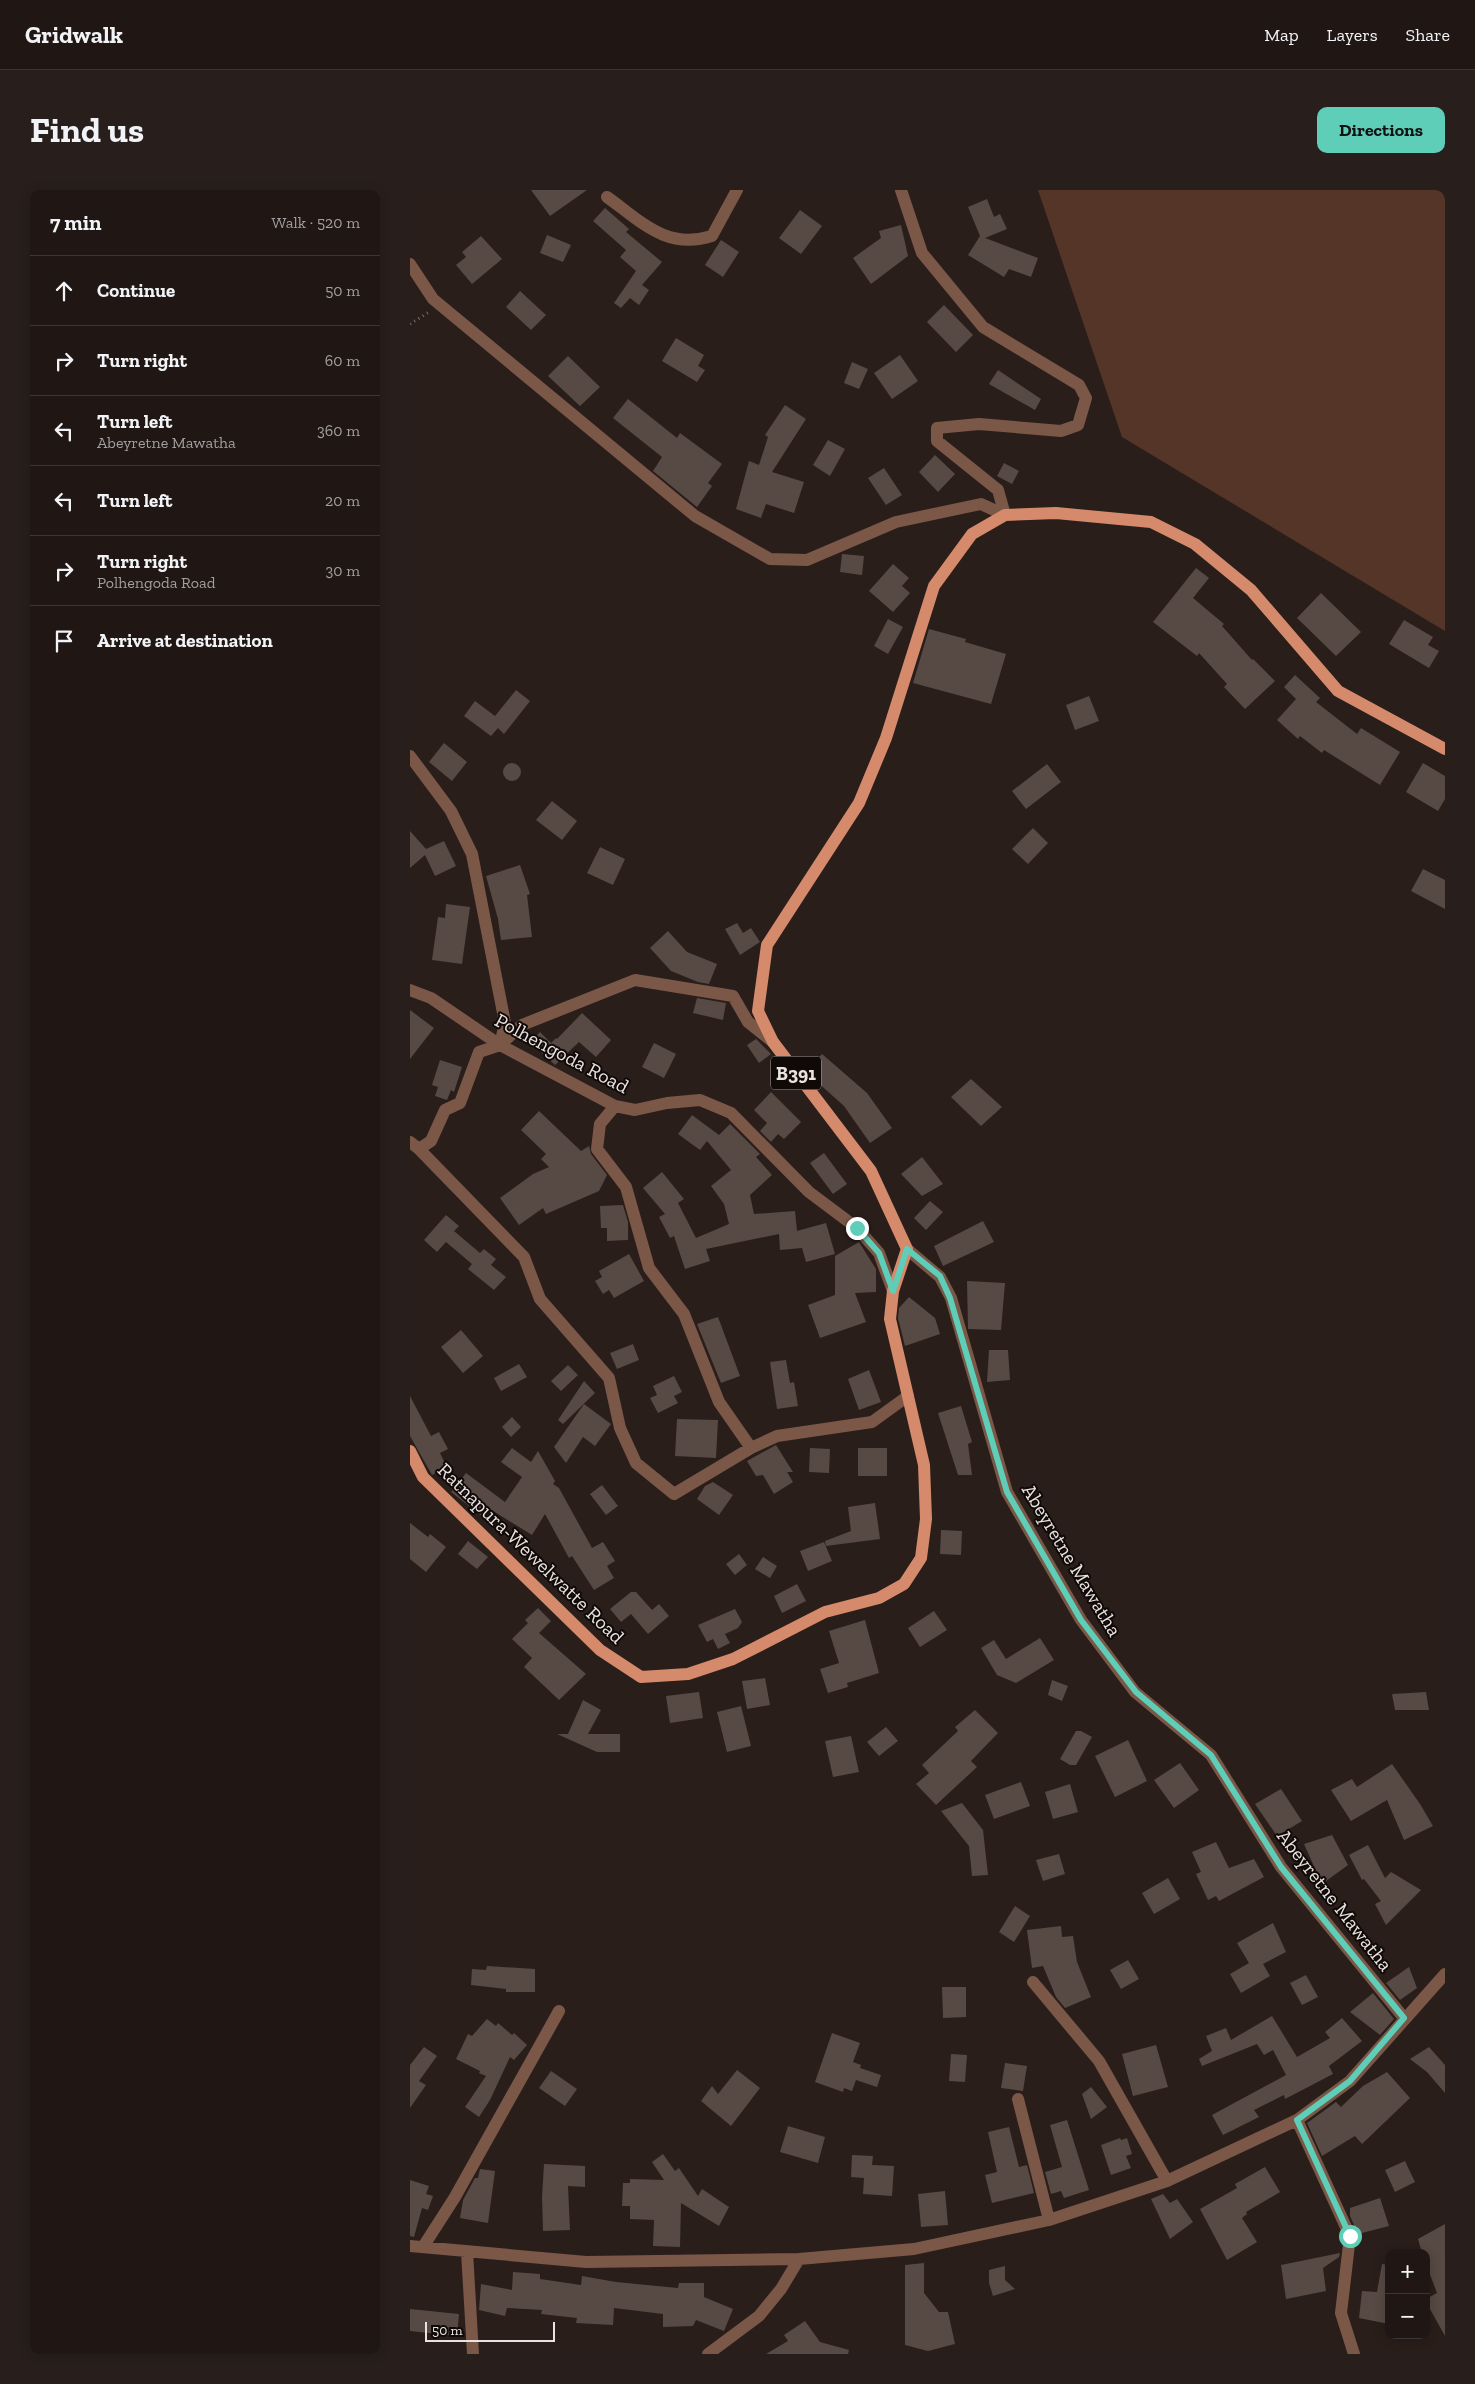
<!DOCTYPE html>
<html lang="en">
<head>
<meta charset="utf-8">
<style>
  :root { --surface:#201614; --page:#281f1d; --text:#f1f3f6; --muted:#a29fa0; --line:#3d3534; --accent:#5eceb8 }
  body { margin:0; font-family:"Zilla Slab",serif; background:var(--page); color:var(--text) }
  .controls { position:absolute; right:15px; bottom:15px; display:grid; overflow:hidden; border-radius:10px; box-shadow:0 2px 12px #0003 }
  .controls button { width:45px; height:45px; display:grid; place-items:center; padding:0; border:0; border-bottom:1px solid var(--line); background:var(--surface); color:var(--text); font:25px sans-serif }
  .scale { position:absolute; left:15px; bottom:12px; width:130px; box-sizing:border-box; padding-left:5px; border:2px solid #eae2df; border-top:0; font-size:14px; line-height:18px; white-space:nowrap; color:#eae2df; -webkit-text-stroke:4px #0f0a08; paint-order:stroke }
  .stop { position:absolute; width:15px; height:15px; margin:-11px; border:4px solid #5eceb8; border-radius:50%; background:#fff }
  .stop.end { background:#5eceb8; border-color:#fff; box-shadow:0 1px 5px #0008 }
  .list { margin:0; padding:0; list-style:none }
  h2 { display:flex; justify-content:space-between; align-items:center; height:65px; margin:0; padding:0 20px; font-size:21px }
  h2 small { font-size:16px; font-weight:400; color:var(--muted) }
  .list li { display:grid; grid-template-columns:32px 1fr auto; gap:15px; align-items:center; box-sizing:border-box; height:70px; padding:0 20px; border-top:1px solid var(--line) }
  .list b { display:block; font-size:19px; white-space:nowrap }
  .list p { margin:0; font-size:16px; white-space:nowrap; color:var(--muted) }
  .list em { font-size:16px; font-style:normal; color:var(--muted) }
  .icon { flex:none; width:28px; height:28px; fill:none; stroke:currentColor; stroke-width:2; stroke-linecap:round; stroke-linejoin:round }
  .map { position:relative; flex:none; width:1035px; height:2164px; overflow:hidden; border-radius:10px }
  header { display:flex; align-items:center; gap:30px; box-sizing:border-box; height:70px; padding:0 25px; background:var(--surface); border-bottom:1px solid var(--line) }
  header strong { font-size:24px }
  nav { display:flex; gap:28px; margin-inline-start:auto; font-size:18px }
  .intro { display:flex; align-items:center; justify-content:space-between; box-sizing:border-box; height:120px; padding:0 30px }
  h1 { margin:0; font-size:35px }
  .button { padding:12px 22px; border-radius:10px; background:var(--accent); color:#111; font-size:18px; font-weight:700 }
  main { display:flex; gap:30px; padding:0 30px }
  aside { flex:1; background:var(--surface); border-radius:10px; box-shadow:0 2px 12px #0003 }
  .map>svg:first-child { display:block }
  .green { fill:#553528 }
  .building { fill:#574a45 }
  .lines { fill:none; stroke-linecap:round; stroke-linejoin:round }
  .path { stroke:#7b706d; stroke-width:3; stroke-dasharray:1 4; stroke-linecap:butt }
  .minor { stroke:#7b5748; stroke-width:12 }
  .major { stroke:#d58a6c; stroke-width:12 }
  .route { stroke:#5eceb8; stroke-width:6 }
  .labels { text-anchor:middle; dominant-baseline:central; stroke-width:4; stroke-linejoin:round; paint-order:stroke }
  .shield { fill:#0f0a08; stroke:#a8a19e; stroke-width:1 }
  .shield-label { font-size:19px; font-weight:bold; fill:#eae2df }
  .street-label { font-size:20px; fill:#eae2df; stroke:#0f0a08 }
</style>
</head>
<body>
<header>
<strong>Gridwalk</strong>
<nav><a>Map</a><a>Layers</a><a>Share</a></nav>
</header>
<div class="intro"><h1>Find us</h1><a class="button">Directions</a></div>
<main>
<aside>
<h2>7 min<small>Walk · 520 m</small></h2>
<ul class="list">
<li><svg class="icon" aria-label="ahead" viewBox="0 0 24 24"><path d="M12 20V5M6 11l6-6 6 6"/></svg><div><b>Continue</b></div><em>50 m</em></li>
<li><svg class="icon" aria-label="right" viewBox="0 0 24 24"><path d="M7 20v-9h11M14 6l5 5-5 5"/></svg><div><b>Turn right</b></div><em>60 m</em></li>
<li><svg class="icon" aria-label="left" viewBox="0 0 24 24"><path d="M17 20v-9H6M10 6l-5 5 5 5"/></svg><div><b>Turn left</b><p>Abeyretne Mawatha</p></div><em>360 m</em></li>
<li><svg class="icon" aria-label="left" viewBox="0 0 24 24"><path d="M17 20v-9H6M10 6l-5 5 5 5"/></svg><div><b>Turn left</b></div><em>20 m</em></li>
<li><svg class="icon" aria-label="right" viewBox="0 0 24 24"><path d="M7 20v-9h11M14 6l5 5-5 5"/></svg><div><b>Turn right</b><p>Polhengoda Road</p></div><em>30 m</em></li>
<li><svg class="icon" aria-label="arrive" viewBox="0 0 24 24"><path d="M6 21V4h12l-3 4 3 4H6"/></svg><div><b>Arrive at destination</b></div></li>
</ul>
</aside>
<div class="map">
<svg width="1035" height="2164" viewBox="0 0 1035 2164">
  <rect width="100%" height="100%" fill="#2a1e1a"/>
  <path class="green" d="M628,0H1035V441L712,247Z"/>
  <path class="building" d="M121,0H177L140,26Z
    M577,9L584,27L590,24L597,39L575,48L628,68L621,87L599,79L594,87L558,65L570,46L558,17Z
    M195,18L219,39L216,42L252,72L232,95L239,100L229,115L220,108L211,118L204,113L226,81L210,67L216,60L183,31Z
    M390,20L412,36L391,64L369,48Z
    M491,35L498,66L461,94L443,68L471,48L469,41Z
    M137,45L161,55L153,72L130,63Z
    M71,46L92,69L62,94L46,75L56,67L52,62Z
    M311,50L329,62L313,87L295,75Z
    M110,101L136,125L121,140L96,117Z
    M534,115L563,145L546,162L517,132Z
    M266,148L294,165L288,176L295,180L287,192L252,171Z
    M490,165L508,191L482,209L464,183Z
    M158,166L190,197L170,216L138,186Z
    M442,172L458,179L449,199L434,193Z
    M588,180L631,209L625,220L579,194Z
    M218,209L267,248L270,243L312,274L298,293L302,296L287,317L243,281L252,267L203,228Z
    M375,215L396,229L362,282L394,292L384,323L356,314L351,328L326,319L339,271L349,275L358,247L355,245Z
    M418,250L435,259L420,286L403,275Z
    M525,265L545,284L528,302L509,282Z
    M594,273L609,281L602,294L587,286Z
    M474,278L492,305L476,315L458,288Z
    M432,364L454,366L452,385L430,382Z
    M483,374L499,388L492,396L500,403L483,422L459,401Z
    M786,378L799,388L783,408L814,434L812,436L842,470L843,469L865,491L835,519L814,497L817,494L789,463L787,466L743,432Z
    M911,403L951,442L926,466L887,428Z
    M478,429L493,437L478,464L464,456Z
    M994,430L1023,447L1018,455L1029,461L1019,478L979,454Z
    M519,439L556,449L555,452L596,464L581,514L503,493Z
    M885,485L910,508L906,512L947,544L951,538L990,562L970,595L914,560L912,563L890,546L888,549L867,530L886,509L874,497Z
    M106,500L120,511L94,544L88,538L81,546L54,526L65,511L85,526Z
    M679,506L689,531L665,540L656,515Z
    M34,553L57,572L42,591L19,572Z
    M93 582a9 9 0 1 1 18 0a9 9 0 1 1-18 0Z
    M1013,573L1035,586V609L1028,621L996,602Z
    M637,574L651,592L616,619L602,601Z
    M142,611L167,631L152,650L126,630Z
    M623,638L638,653L618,674L602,659Z
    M0,641L16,659L34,651L46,676L25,686L15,665L0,678Z
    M190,657L215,669L203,695L177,683Z
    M110,675L120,704L117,705L122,747L91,750L88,729L76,686Z
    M1013,679L1035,690V719L1001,701Z
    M36,714L60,717L52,774L22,770L28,727L35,728Z
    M327,733L333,743L341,738L350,752L330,765L315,739Z
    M258,741L277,762L307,774L299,794L288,792L261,781L240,758Z
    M287,808L316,813L313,830L283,823Z
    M0,820L24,838L0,869Z
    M172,823L201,850L186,867L169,852L145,875L120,852L130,842L141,853L146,848L147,849Z
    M346,849L361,864L349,873L337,855Z
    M244,853L266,864L254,888L232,877Z
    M412,864L457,903L482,938L460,953L434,916L396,882Z
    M30,870L52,877L44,902L41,900L37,910L25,906L28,897L22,895Z
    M561,889L592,917L571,936L541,907Z
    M361,902L391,932L374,949L368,944L361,952L350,941L357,933L344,920Z
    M129,921L171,961L179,956L181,964L197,985L189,1001L136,1024L133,1018L109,1035L90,1008L123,984L139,977L131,969L136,964L111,940Z
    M282,925L309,945L320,934L350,964L346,967L362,985L340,1005L344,1024L385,1021L387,1041L416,1033L425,1064L396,1072L392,1058L370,1060L369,1044L296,1059L300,1071L275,1079L264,1046L260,1048L249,1027L255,1024L233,998L252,982L274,1009L268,1013L286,1048L319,1034L314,1014L301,996L321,980L297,951L290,960L268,944Z
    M414,963L437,994L423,1004L400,973Z
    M512,967L533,994L512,1006L491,984Z
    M520,1011L533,1022L516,1040L504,1028Z
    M213,1015L218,1032V1050L197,1051V1038H191L190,1016Z
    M36,1025L49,1036L44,1041L70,1063L74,1059L86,1069L81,1075L96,1087L84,1100L58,1079L62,1074L36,1052L27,1062L14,1050Z
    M573,1031L584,1052L533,1076L524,1056Z
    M449,1052L466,1079V1102L445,1103L456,1132L410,1148L398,1115L425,1105V1066Z
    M219,1064L234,1091L204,1108L199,1100L193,1104L185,1091L192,1087L189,1081Z
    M557,1091L595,1093L591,1140L558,1139Z
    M499,1107L525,1128L530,1144L495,1156L488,1128L489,1118Z
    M308,1127L330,1186L311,1193L287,1134Z
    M51,1140L73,1166L53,1183L31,1157Z
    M223,1154L229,1170L207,1179L200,1163Z
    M579,1160H598L600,1190L577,1192Z
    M376,1170L380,1193L384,1192L388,1216L367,1219L360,1172Z
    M109,1174L117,1187L91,1201L84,1188Z
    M158,1175L168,1185L151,1201L141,1191Z
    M459,1180L471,1212L449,1220L438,1189Z
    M264,1186L272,1202L264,1206L268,1213L248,1223L240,1208L247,1205L243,1196Z
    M174,1191L185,1203L153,1234L148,1230Z
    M0,1206L21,1246L29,1242L38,1259L30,1263L37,1277L22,1285L0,1246Z
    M174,1214L201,1234L185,1256L173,1247L156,1273L144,1257Z
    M551,1216L562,1252L558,1254L562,1285H548L528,1223Z
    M102,1227L111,1237L101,1247L92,1237Z
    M267,1229L308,1230L306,1268L265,1266Z
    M366,1255L383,1282H377L383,1292L364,1304L353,1285L346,1286L337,1271Z
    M102,1258L121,1272L128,1261L145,1291L143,1294L149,1298L182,1358L193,1352L205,1371L197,1376L204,1388L184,1400L162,1366L159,1368L135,1324L122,1345L80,1319L73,1327L41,1302L56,1283L95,1312L112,1287L91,1272Z
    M400,1258L420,1259L419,1283L399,1282Z
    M448,1258H477V1286H448Z
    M303,1292L323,1305L309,1325L287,1309L295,1296Z
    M192,1295L208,1316L196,1325L180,1304Z
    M465,1313L470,1349L416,1356L415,1351L441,1341L438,1317Z
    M0,1333L18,1347L20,1344L36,1357L16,1382L0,1369Z
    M531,1340L552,1341L551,1365L530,1364Z
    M58,1351L78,1367L67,1379L48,1364Z
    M414,1352L422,1371L398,1381L390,1361Z
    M329,1364L337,1375L325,1385L316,1374Z
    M353,1367L367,1376L360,1388L345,1379Z
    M387,1394L396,1411L372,1423L364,1406Z
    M221,1402H226L242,1420L249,1414L259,1426L238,1444L221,1424L211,1432L200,1419Z
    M128,1418L141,1431L129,1443L176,1484L149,1510L114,1477L122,1468L102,1449L118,1433L115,1430Z
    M325,1419L332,1432L328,1438L315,1444L320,1453L308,1459L303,1449L297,1452L288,1435Z
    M524,1421L537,1440L510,1457L498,1438Z
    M455,1430L469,1483L437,1493L438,1497L418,1503L410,1479L429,1473L419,1441Z
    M630,1448L644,1470L606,1493L587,1485L571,1458L584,1450L596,1469Z
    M355,1488L360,1515L337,1519L332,1491Z
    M642,1490L658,1496L652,1511L638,1505Z
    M289,1502L293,1528L260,1533L256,1506Z
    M1016,1502L1019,1520H985L982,1504Z
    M173,1510L191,1520L178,1544H210V1562H187L147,1544H158Z
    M331,1516L341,1556L317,1562L307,1522Z
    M565,1520L588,1543L561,1571L567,1577L526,1615L506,1594L519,1583L512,1575L548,1541L545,1537Z
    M476,1537L488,1551L469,1566L457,1552Z
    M666,1541H671L682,1547L666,1575H660L650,1569Z
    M441,1546L449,1582L423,1587L415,1551Z
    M718,1550L737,1591L705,1607L685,1566Z
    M770,1573L789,1600L764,1618L744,1590Z
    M982,1574L1010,1614L1023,1636L994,1650L977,1610L941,1631L921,1600L942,1589L947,1597Z
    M611,1592L620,1616L584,1629L575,1605Z
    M660,1594L668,1622L643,1629L635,1602Z
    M871,1599L892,1631L867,1646L845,1614Z
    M552,1613L573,1640L578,1685L562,1686L559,1656L531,1621Z
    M922,1645L938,1675L912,1694L894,1654Z
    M806,1652L819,1678L844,1669L854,1687L809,1711L806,1706L798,1710L786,1684L791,1682L782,1662Z
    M958,1655L975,1688L981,1682L1011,1700L976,1735L965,1714L971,1711L954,1689L952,1690L939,1665Z
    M649,1664L655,1684L633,1691L626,1670Z
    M758,1688L770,1709L744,1724L732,1703Z
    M605,1716L620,1726L604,1752L589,1742Z
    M863,1733L876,1762L853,1774L860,1786L831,1803L820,1784L839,1773L827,1753Z
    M651,1736L652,1747L663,1746L667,1772L681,1807L655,1818L646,1807L633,1776L622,1778L617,1740Z
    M718,1770L729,1789L711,1799L700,1780Z
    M77,1776L125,1779V1802H96V1799L61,1795L62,1779L76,1780Z
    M999,1777L1007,1798L990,1810L976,1793Z
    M896,1785L908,1807L892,1815L880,1793Z
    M532,1797H556V1827L533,1828Z
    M963,1803L984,1829L970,1845L940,1822Z
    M862,1826L887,1867L920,1848L915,1842L932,1828L952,1851L919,1876L923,1884L875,1909L874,1905L844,1920L849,1927L813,1945L802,1925L876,1885L863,1860L854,1865L847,1854L792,1876L789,1869L802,1861L796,1846L816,1838L821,1850Z
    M77,1829L86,1836L88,1833L102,1845L104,1843L117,1855L104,1870L100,1867L80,1910L69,1927L55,1917L76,1886L69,1883L70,1881L46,1869L58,1844L62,1846Z
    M422,1843L450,1853L443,1872L451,1875L450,1878L471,1885L467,1897L446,1890L442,1901L434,1898L433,1902L405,1892Z
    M746,1855L758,1897L723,1906L712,1864Z
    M14,1857L27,1866L9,1891L16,1895L0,1918V1875Z
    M1019,1857L1035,1875V1903L1017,1882L1000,1869Z
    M541,1864L557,1865L555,1892L539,1891Z
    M595,1873L617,1876L613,1901L591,1898Z
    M327,1880L350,1898L321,1936L291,1911L302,1896L308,1904Z
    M141,1881L167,1899L155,1916L129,1898Z
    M977,1882L1000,1908L952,1954L945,1946L912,1966L897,1933L926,1912L931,1917L953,1896Z
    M681,1897L697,1917L681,1929L672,1904Z
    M657,1930L679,2000L654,2008L651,2001L641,2004L635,1982L652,1977L640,1935Z
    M378,1936L415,1947L408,1973L370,1962Z
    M599,1937L609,1977L617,1975L624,2003L582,2013L575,1985L587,1982L578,1942Z
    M710,1948L711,1950L717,1948L722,1964L716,1966L721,1978L701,1985L691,1955Z
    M253,1964L265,1981L269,1978L288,2006L292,1999L319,2017L309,2036L271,2013L270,2057L243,2056L244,2030L220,2029V2016H212L213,1993H220V1989L254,1990L242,1972Z
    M442,1965L463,1966L462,1975L484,1976L482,2006L453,2004L454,1988L441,1987Z
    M995,1971L1005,1992L985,2002L975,1980Z
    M134,1974L175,1976V1997L158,1996L160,2040L133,2041L132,2007Z
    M855,1977L870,2002L836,2022L837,2024L832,2028L847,2052L817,2070L790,2019L827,1998L825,1994Z
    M70,1979L85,1981L78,2033L50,2028L53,2010L65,1988H68Z
    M0,1990L19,1996L16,2004L23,2006L18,2020L12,2018L4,2047L0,2046Z
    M535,2001L538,2035L511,2037L508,2004Z
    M753,2004L760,2013L767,2009L783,2032L760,2049L741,2009Z
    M970,2008L979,2036L948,2044L940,2026V2018Z
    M1035,2034V2146L1016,2112V2109L1027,2103L1016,2074V2063H1012L1008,2049Z
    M930,2063L929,2067L913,2078L916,2101L876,2109L871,2075Z
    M514,2073V2103L529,2122H538L545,2154L518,2161L495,2155V2075Z
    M972,2074L979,2075V2134L949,2128L952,2101L967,2102Z
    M595,2076V2090L605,2099L583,2106L579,2093V2080Z
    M103,2082L130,2084V2089L171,2095L172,2086L206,2092L268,2098L269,2093H294V2107L323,2119L314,2141L286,2130L283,2136L253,2137V2124L204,2118L203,2135L166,2133L167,2128L131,2124L132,2120L97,2118L95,2126L69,2120L71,2094L102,2100Z
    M0,2119L49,2124L47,2146L0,2141Z
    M395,2131L410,2152L439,2160L438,2164H356L378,2151L374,2145Z"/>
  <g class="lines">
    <path class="path" d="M0,134L19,122"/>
    <path class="minor" d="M491,0L512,63L573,137L669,195L676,208L668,235L651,241L569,234L527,238V251L588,300L595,325
      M197,7C232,32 256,60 302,46L327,0
      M0,74L23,109L285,326L360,369L397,370L486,332L571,314L595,325
      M0,566L41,621L62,664L95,833L90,855
      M0,800L21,808L90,855L205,916L225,920L257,913L290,910L321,923L399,1002L447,1038L469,1063L483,1101
      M205,916L190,934L187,959L216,997L239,1078L274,1124L309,1212L341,1258
      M0,952L9,959L21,951L35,920L50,913L69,862L90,855L112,835L225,790L323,806L338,832L363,852
      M9,959L114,1067L130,1109L199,1188L210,1238L226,1273L264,1304L341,1258L367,1246L462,1232L498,1206
      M497,1059L530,1087L541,1108L597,1302L671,1430L725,1502L801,1565L871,1677L994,1828
      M623,1792L689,1871L757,1991
      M608,1909L639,2030
      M887,1930L940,2046L931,2123L944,2164
      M0,2056L176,2072L389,2069L504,2059L639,2030L757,1991L887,1930L940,1891L1035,1784
      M13,2057L45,2007L149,1821
      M57,2062L63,2164
      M298,2164L349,2126L371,2099L389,2069"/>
    <path class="major" d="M0,1261L13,1287L190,1460L231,1487L278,1484L323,1469L415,1422L469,1408L494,1394L511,1368L516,1329L514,1275L480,1129L483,1101L497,1059L461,981L363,852L348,821L357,755L449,613L476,548L524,396L562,344L595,325L646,323L741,332L785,354L841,400L928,501L1035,559"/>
  </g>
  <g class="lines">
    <path class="route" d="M447,1038L469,1063L483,1101L497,1059L530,1086L540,1108L597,1302L671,1430L726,1502L801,1565L871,1677L994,1828L940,1891L887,1930L940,2046"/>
  </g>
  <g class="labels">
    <rect class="shield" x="361" y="866.5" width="50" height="33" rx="4"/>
    <g class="shield-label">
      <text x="386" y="883">B391</text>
    </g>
    <g class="street-label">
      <text transform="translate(152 863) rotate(28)">Polhengoda Road</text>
      <text transform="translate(121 1363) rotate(44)">Ratnapura-Wewelwatte Road</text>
      <text transform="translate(662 1370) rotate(59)">Abeyretne Mawatha</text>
      <text transform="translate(925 1710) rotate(52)">Abeyretne Mawatha</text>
    </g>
  </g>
</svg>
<div class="controls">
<button>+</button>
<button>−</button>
</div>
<div class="scale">50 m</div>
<div class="stop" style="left:940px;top:2046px"></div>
<div class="stop end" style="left:447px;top:1038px"></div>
</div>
</main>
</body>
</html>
